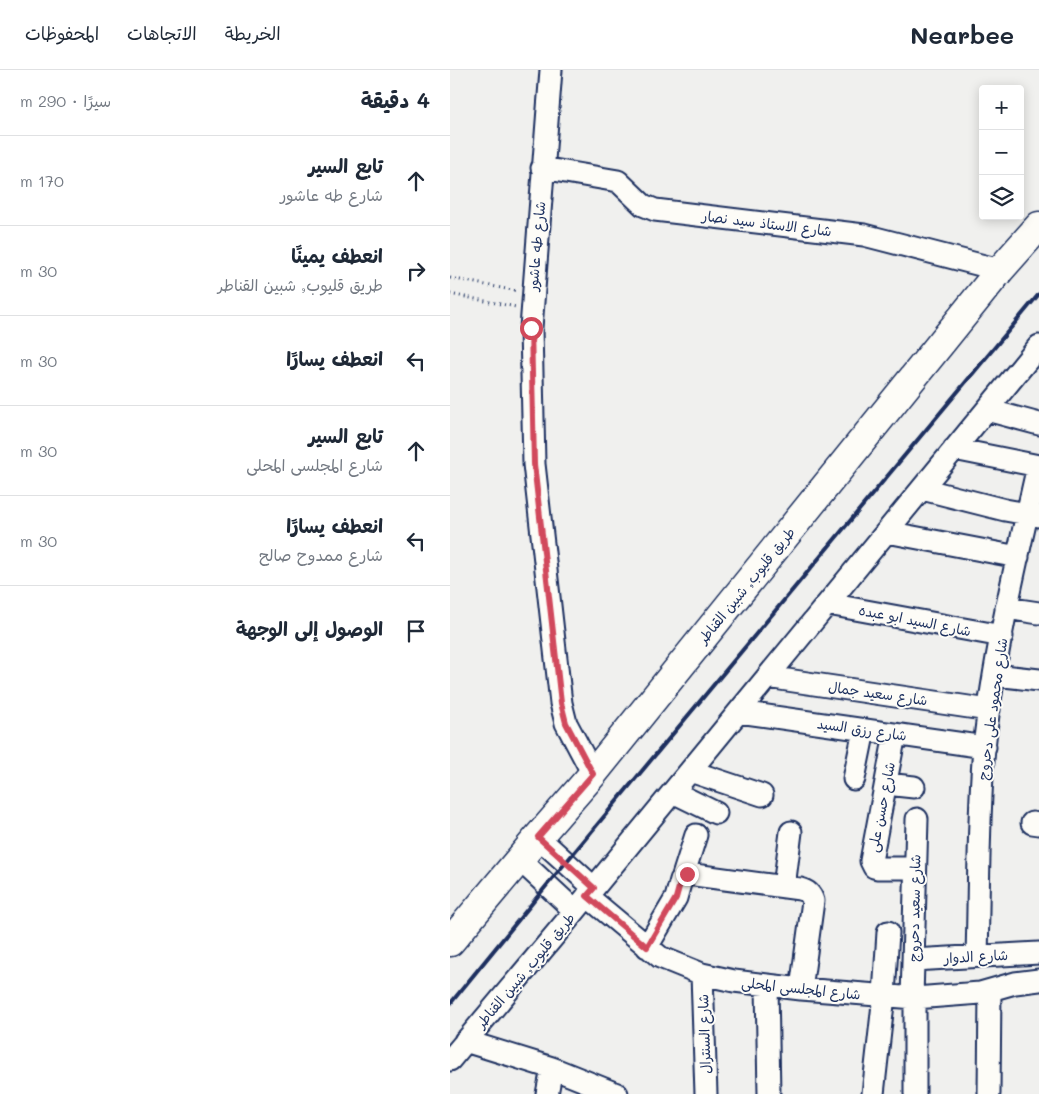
<!DOCTYPE html>
<html lang="ar">
<head>
<meta charset="utf-8">
<style>
  :root { --surface:#fff; --page:#f6f6f7; --text:#1f2937; --muted:#747a83; --line:#e0e1e3 }
  body { margin:0; font-family:Mali,"Playpen Sans Arabic",sans-serif; background:var(--page); color:var(--text); direction:rtl }
  .controls { position:absolute; right:15px; top:15px; display:grid; overflow:hidden; border-radius:5px; box-shadow:0 2px 12px #0003 }
  .controls button { width:45px; height:45px; display:grid; place-items:center; padding:0; border:0; border-bottom:1px solid var(--line); background:var(--surface); color:var(--text); font:25px sans-serif }
  .stop { position:absolute; width:15px; height:15px; margin:-11px; border:4px solid #d1495b; border-radius:50%; background:#fff }
  .stop.end { background:#d1495b; border-color:#fff; box-shadow:0 1px 5px #0008 }
  .list { margin:0; padding:0; list-style:none }
  h2 { display:flex; justify-content:space-between; align-items:center; height:65px; margin:0; padding:0 20px; font-size:21px }
  h2 small { font-size:16px; font-weight:400; color:var(--muted) }
  .list li { display:grid; grid-template-columns:32px 1fr auto; gap:15px; align-items:center; box-sizing:border-box; height:90px; padding:0 20px; border-top:1px solid var(--line) }
  .list b { display:block; font-size:19px; white-space:nowrap }
  .list p { margin:0; font-size:16px; white-space:nowrap; color:var(--muted) }
  .list em { font-size:16px; font-style:normal; color:var(--muted) }
  .icon { flex:none; width:28px; height:28px; fill:none; stroke:currentColor; stroke-width:2; stroke-linecap:round; stroke-linejoin:round }
  .map { position:relative; flex:none; width:589px; height:1024px; overflow:hidden; direction:ltr }
  header { display:flex; align-items:center; gap:30px; box-sizing:border-box; height:70px; padding:0 25px; background:var(--surface); border-bottom:1px solid var(--line) }
  header strong { font-size:24px }
  nav { display:flex; gap:28px; margin-inline-start:auto; font-size:18px }
  main { display:flex }
  aside { flex:1; background:var(--surface) }
  .map>svg:first-child { display:block }
  .lines { fill:none; stroke-linecap:round; stroke-linejoin:round }
  .minor-casing { stroke:#1b2f5e; stroke-width:25 }
  .secondary-casing { stroke:#1b2f5e; stroke-width:31 }
  .path { stroke:#1b2f5e; stroke-width:3; stroke-dasharray:1 4; stroke-linecap:butt }
  .minor { stroke:#fdfcf7; stroke-width:21 }
  .secondary { stroke:#fdfcf7; stroke-width:28 }
  .rail { stroke:#1b2f5e; stroke-width:4 }
  .route { stroke:#d1495b; stroke-width:6 }
  .labels { text-anchor:middle; dominant-baseline:central; stroke-width:4; stroke-linejoin:round; paint-order:stroke }
  .street-label { font-size:14px; fill:#1b2f5e; stroke:#fdfcf7 }
</style>
</head>
<body>
<header>
<strong>Nearbee</strong>
<nav><a>الخريطة</a><a>الاتجاهات</a><a>المحفوظات</a></nav>
</header>
<main>
<div class="map">
<svg width="589" height="1024" viewBox="0 0 589 1024">
  <rect width="100%" height="100%" fill="#f0f0ee"/>
  <filter id="ink" filterUnits="userSpaceOnUse"><feTurbulence type="fractalNoise" baseFrequency=".02" numOctaves="2"/><feDisplacementMap in="SourceGraphic" scale="10" xChannelSelector="R" yChannelSelector="G"/><feConvolveMatrix kernelMatrix="1 2 1 2 8 2 1 2 1" color-interpolation-filters="sRGB"/></filter>
  <g filter="url(#ink)">
    <g class="lines">
      <defs>
        <path id="minor" d="M101,0L81,258L84,394L111,633L116,653L143,704
          M92,98L168,111L193,135L205,140L414,165L550,200
          M537,340L589,354
          M504,379L589,396
          M472,419L555,440L589,446
          M437,462L568,487
          M378,534L552,566
          M556,538L589,543
          M545,605L589,610
          M317,607L539,640
          M289,642L535,677
          M445,664L421,791L424,797L428,798H465
          M240,701L312,725
          M404,709L414,660
          M436,714L464,717
          M223,722L266,743
          M582,753L589,754
          M88,767L144,818
          M69,789L125,841
          M233,806L246,765
          M334,817L341,762
          M137,826L210,887L252,904L284,911L351,919L465,928L530,923L565,913L589,910
          M197,877L226,828L231,810L237,804L350,819C358,821 361,824 363,831L351,919
          M527,886C529,817 528,747 534,678C544,583 567,489 588,396
          M463,890L589,883
          M252,904L256,1024
          M317,916L319,1024
          M462,928L467,749
          M15,971L102,998L167,1024
          M0,990L125,841L589,276
          M97,1024L102,998
          M423,1024L434,925L438,862
          M465,1024V928
          M539,1024L540,921"/>
        <path id="secondary" d="M0,872L88,767L143,704L550,200L589,156"/>
      </defs>
      <use href="#minor" class="minor-casing"/>
      <use href="#secondary" class="secondary-casing"/>
      <path class="path" d="M0,208L67,221
        M0,224L66,237"/>
      <use href="#minor" class="minor"/>
      <use href="#secondary" class="secondary"/>
      <path class="rail" d="M0,934L97,815L589,224"/>
    </g>
  </g>
  <g class="lines" filter="url(#ink)">
    <path class="route" d="M81,258L84,394L111,633L116,653L143,704L88,767L144,818L137,826L197,877L226,828L231,810L237,804"/>
  </g>
  <g class="labels">
    <g class="street-label">
      <text transform="translate(317 153) rotate(7)">شارع الاستاذ سيد نصار</text>
      <text transform="translate(86 176) rotate(-85)">شارع طه عاشور</text>
      <text transform="translate(296 515) rotate(-51)">طريق قليوب, شبين القناطر</text>
      <text transform="translate(465 550) rotate(11)">شارع السيد ابو عبده</text>
      <text transform="translate(428 623) rotate(8)">شارع سعيد جمال</text>
      <text transform="translate(542 639) rotate(-82)">شارع محمود على دحروج</text>
      <text transform="translate(412 659) rotate(8)">شارع رزق السيد</text>
      <text transform="translate(431 737) rotate(-79)">شارع حسن على</text>
      <text transform="translate(464 838) rotate(-89)">شارع سعيد دحروج</text>
      <text transform="translate(526 886) rotate(-3)">شارع الدوار</text>
      <text transform="translate(75 900) rotate(-50)">طريق قليوب, شبين القناطر</text>
      <text transform="translate(351 918) rotate(6)">شارع المجلسى المحلى</text>
      <text transform="translate(254 964) rotate(-92)">شارع السنترال</text>
    </g>
  </g>
</svg>
<div class="controls">
<button>+</button>
<button>−</button>
<button><svg class="icon" aria-label="layers" viewBox="0 0 24 24"><path d="M12 4l9 5-9 5-9-5zM3 14l9 5 9-5"/></svg></button>
</div>
<div class="stop" style="left:81px;top:258px"></div>
<div class="stop end" style="left:237px;top:804px"></div>
</div>
<aside>
<h2>4 دقيقة<small>سيرًا · 290 m</small></h2>
<ul class="list">
<li><svg class="icon" aria-label="ahead" viewBox="0 0 24 24"><path d="M12 20V5M6 11l6-6 6 6"/></svg><div><b>تابع السير</b><p>شارع طه عاشور</p></div><em>170 m</em></li>
<li><svg class="icon" aria-label="right" viewBox="0 0 24 24"><path d="M7 20v-9h11M14 6l5 5-5 5"/></svg><div><b>انعطف يمينًا</b><p>طريق قليوب, شبين القناطر</p></div><em>30 m</em></li>
<li><svg class="icon" aria-label="left" viewBox="0 0 24 24"><path d="M17 20v-9H6M10 6l-5 5 5 5"/></svg><div><b>انعطف يسارًا</b></div><em>30 m</em></li>
<li><svg class="icon" aria-label="ahead" viewBox="0 0 24 24"><path d="M12 20V5M6 11l6-6 6 6"/></svg><div><b>تابع السير</b><p>شارع المجلسى المحلى</p></div><em>30 m</em></li>
<li><svg class="icon" aria-label="left" viewBox="0 0 24 24"><path d="M17 20v-9H6M10 6l-5 5 5 5"/></svg><div><b>انعطف يسارًا</b><p>شارع ممدوح صالح</p></div><em>30 m</em></li>
<li><svg class="icon" aria-label="arrive" viewBox="0 0 24 24"><path d="M6 21V4h12l-3 4 3 4H6"/></svg><div><b>الوصول إلى الوجهة</b></div></li>
</ul>
</aside>
</main>
</body>
</html>
